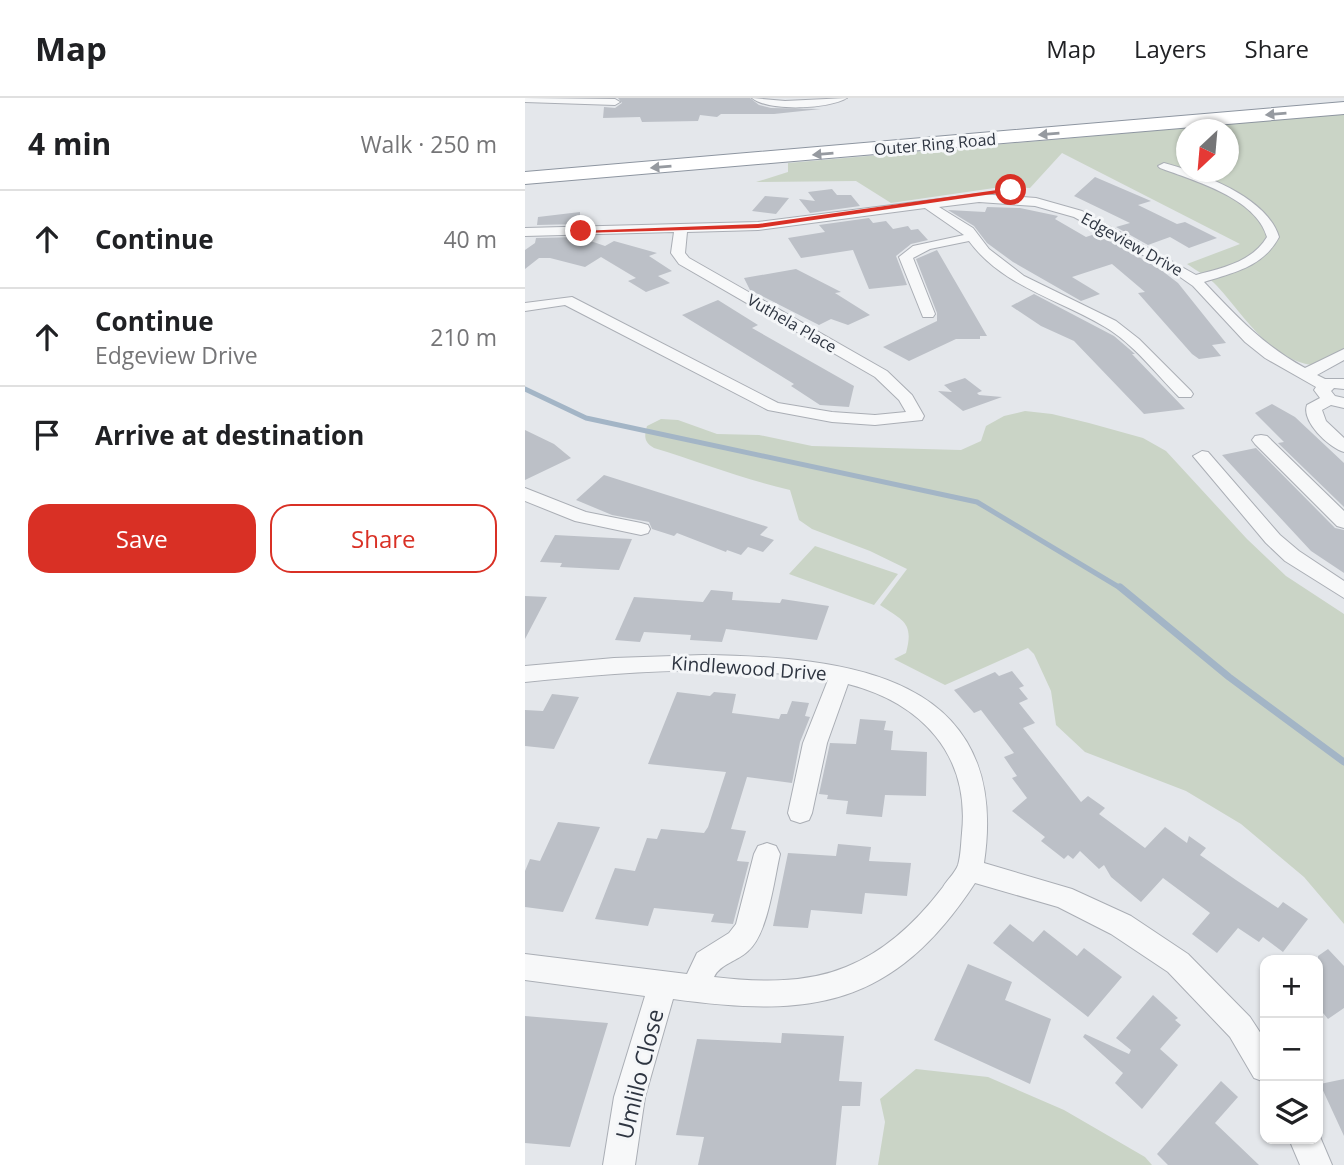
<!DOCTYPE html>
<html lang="en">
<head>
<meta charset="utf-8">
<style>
  :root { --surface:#fff; --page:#f6f6f6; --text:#202124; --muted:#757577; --line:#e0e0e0; --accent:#d93025 }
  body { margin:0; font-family:"Open Sans",sans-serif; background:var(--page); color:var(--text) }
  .controls { position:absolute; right:21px; bottom:21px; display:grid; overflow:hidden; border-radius:14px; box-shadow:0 2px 5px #0004 }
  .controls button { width:63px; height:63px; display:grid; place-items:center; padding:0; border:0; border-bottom:2px solid var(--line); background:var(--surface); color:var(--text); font:35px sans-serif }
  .compass { position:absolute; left:651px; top:21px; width:63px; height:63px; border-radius:50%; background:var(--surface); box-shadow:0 2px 5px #0004; rotate:206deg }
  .stop { position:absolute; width:21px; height:21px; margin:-16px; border:5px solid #d93025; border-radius:50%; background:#fff }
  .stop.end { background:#d93025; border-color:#fff; box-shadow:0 2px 7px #0008 }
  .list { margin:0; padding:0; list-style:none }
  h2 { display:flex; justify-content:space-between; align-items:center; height:91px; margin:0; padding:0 28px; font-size:30px }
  h2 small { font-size:23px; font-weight:400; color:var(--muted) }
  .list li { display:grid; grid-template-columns:46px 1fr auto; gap:21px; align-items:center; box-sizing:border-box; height:98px; padding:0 28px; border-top:2px solid var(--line) }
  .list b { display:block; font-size:26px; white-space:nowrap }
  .list p { margin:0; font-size:23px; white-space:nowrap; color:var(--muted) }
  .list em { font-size:23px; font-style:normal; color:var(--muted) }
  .actions { display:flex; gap:14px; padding:21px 28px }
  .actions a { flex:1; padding:16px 0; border:2px solid var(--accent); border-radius:21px; text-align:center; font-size:24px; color:var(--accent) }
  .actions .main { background:var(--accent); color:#fff }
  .icon { flex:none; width:38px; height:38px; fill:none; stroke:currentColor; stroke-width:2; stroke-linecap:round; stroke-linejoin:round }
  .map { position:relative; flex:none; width:819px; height:1067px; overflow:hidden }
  header { display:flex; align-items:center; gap:42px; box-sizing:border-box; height:98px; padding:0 35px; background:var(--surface); border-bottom:2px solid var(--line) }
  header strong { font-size:33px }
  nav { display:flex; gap:38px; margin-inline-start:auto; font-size:24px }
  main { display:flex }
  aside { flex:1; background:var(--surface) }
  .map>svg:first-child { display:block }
  .green { fill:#cad4c6; fill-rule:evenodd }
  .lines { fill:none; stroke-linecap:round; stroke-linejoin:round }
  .stream-far1 { stroke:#a3b5c6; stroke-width:5 }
  .stream { stroke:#a3b5c6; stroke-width:7 }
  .building { fill:#bcc0c7 }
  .minor-casing { stroke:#aaaeb5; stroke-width:2 }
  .motorway-casing { stroke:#8d95a0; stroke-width:2 }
  .minor { fill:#f7f8f9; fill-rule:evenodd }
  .motorway { fill:#fff; fill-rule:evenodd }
  .oneway { fill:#969aa0 }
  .route { fill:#d93025 }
  .labels { text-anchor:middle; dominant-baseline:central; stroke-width:6; stroke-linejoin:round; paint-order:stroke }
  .far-street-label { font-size:16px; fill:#2e3541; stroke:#f4f6f8 }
  .street-label { font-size:19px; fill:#2e3541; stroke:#f4f6f8 }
  .near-street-label { font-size:23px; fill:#2e3541; stroke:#f4f6f8 }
</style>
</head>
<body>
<header>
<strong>Map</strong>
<nav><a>Map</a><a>Layers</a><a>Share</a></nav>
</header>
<main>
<aside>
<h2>4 min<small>Walk · 250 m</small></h2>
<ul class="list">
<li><svg class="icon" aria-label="ahead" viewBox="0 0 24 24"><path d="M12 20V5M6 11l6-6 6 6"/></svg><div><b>Continue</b></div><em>40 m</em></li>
<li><svg class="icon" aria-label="ahead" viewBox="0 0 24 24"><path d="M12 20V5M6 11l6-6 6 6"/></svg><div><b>Continue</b><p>Edgeview Drive</p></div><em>210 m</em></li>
<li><svg class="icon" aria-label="arrive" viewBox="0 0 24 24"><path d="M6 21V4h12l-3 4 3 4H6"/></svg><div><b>Arrive at destination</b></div></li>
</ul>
<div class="actions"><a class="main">Save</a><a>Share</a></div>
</aside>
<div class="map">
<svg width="819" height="1067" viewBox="0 0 819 1067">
  <rect width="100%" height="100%" fill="#e4e7eb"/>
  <path class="green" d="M819,16V253L786,267C742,259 720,218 692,188C684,179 672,173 662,166L715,146L537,55L505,90L476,89L366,105L331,83L231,84L263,74V65ZM662,32H704V74H662Z
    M500,313L527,316L564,325L618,340L641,353L722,441L761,478L819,516V826L779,779L716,726L661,693L560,654L531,627L526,593L509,556L503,550L420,587L369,561L381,555C389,525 379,523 355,507L382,471L345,453L287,431L274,422L265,392C218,381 175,364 129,350C119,344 119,339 122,328L136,321L153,322L192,336L234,337L287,348L436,352L456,343L461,328L479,318Z
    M290,448L373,476L349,507L264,476Z
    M391,971L463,979L539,1012L620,1059L627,1067H353L360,1024L355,1001Z"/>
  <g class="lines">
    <path class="stream-far1" d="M0,291L61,320L452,404L597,491"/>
    <path class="stream" d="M595,489L704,579L819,664"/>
  </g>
  <path class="building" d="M93,0H225L234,7L246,10L296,11L249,16H196L192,19L175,17L173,23L117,24L115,19L78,20L79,9L90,10L97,5Z
    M570,79L626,103L613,107L652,126L660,124L692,140L664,150L645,139L623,147L591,129L605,125L549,98Z
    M307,91L312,97H326L335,108L285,115L274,101L290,103L283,94Z
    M240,98L264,100L251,116L227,113Z
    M462,109L495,110L533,118L530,121L561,139L573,135L636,172L653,185L701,245L687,247L696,258L674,261L667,256L613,195L620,194L587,166L547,179L575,196L556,203L488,164L462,145L449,128L423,112L460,114Z
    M55,114V126L12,127L13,119Z
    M344,120L348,125L361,123L368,131L383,128L386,132L393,131L403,142L386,146L371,158L382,187L344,191L328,152L276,160L263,140L300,134L294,127Z
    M54,139L80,148L89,143L132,155L124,158L147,173L133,178L145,185L121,194L103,183L111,180L76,159L60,169L25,160H14L0,171V152L10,145L11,140Z
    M412,152L462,238H455V241H431L384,263L358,249L412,223V215L391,161Z
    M271,171L316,194L310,195L345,217L323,227L306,221L294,227L225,192L219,180Z
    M509,196L589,238L610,256H607L660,311L619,316L549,243L516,228L486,208Z
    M193,202L233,227L227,230L329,288L324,309L295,307L266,288L269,286L157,217Z
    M440,280L457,293L452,295L454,297L477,299L438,313L413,293L427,294L419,287Z
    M747,306L770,319L819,365V409L753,345L759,344L730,315Z
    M0,332L29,346L46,360L0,382Z
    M731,350L810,430L819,432V475L786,453L697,357Z
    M79,377L243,429L235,437L249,442L238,454L223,449L216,457L202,452L201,454L152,435L149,438L127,431L124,424L87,417L51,402Z
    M30,437L68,439L107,441L94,472L35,469L37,465L15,464Z
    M186,492L208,494L207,502L255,505L257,501L304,508L292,542L201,531L197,544L165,542L166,537L119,534L115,544L90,542L109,499L178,504Z
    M0,498L22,499L0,541Z
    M487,573L499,588L494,590L503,601L494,605L510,625L498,630L556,704L563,698L580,710L574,716L620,750L640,729L662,745L664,738L681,750L675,757L711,782L753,810L758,804L783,821L758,854L738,839L734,844L713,830L692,855L667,836L685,815L638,780L616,804L586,779L579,767L574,771L555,753L548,761L543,757L539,761L516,743L520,739L487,713L502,700L487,680L492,678L479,659L489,655L456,612L449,615L429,592L470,574L474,578Z
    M152,594L185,598L189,594L211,596L207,615L254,621L256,616H262L267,603L284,605L280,618L285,619L275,644L267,685L222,679L206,731L221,733L212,763L224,764L208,826L186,824L189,816L129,810L123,828L70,821L90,770L110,773L122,740L132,741L136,731L179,735L183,729L201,674L123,666Z
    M27,596L54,599L29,651L0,648V612L18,613Z
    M335,621L361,623L359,632L368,633L366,652L402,654L401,698L360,697L357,719L321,716L323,703L302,701L303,697L294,696L305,645L331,646Z
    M33,724L75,729L38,814L0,809V773L5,761L15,763Z
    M313,746L346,749L344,763L386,765L382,798L340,795L337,816L286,812L283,830L248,828L263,755L311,758Z
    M485,826L508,844L519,832L552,858L559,850L597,879L563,919L468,845Z
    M803,851L819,868V910L803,921L793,909V858Z
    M443,866L487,884L480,902L526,921L505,986L409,942Z
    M628,897L653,920L650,922L656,927L635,951L653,967L617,1011L590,985L598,975L558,939L560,936L604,956L606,952L591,940Z
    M0,918L83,925L45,1049L0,1045Z
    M257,935L319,938L314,983L337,984L335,1008H317L311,1067H173L179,1039L151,1037L172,941L256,945Z
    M819,981V1038L795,986Z
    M696,983L713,999L690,1025L734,1067H643L632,1056Z"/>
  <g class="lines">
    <defs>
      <path id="minor" d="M0,0L90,1L95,4L90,7L0,4Z
        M227,0L260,3L322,0C304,11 244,14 227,0Z
        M639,65C676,75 742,99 754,139C738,169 710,174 679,184C712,219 738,247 780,270L819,251V262L792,277L800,281H819V291L809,290L806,293L810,298L819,300V310L806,307L797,312L801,323L819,340V354C804,350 776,323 782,307L795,300L789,292L791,289L740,260L720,244L668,188L645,172L549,119L510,108L454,104L414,109L448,130L464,151L499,178L591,223L614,241L666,293L668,296L666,299H654C631,276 609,246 580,229C534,201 478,189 444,143L405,151L388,160L410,216L408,219H398L374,159L388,148L439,137L400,110L233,132L162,134L160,155L164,160L362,273L387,297L399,318L397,322L350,327L307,324L243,312L40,207L0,213V205L47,199L253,305L307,314L350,317L381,314L374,302L350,279L154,166L146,155L149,134L0,138V130L233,124L454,96L511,100L557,113L671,177C697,170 727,164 742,139C731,100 670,83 635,70L633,68Z
        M736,337L742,338L819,413V430L812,428L730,346L727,342L730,338Z
        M677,353L683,354L755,437L774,453L819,483V500L760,463L741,445L668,358Z
        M0,390L61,414L116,425L123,427L125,431L123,435L116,437L50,423L0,403Z
        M178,557C321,559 487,576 459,765L547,791L606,818L663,856L725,919L740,942V984L729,980L705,939L643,874L586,836L533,809L450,785C368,910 286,920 148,901L120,999L110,1067H78L89,999L120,898L0,882V856L162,876L172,855L204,835L211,826L229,756L233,748L242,745L251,748L255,756C249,782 243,836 223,853C213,863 195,866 189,879C233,884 280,886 321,869C361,853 392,823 418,789C422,782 430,775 433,767C436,757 436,745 437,735C445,657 397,605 323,586L302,645L287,715L284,722L275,725L266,722L263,715L278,645L303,582C203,565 100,574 0,584V568L89,560Z
        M793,1034L807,1067H775L764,1041H793Z"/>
      <path id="motorway" d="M819,4V16L0,86V74Z"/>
    </defs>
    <use href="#minor" class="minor-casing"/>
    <use href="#motorway" class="motorway-casing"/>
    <use href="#minor" class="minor"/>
    <use href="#motorway" class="motorway"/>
  </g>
  <defs><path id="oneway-solid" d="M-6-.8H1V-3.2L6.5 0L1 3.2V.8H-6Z" transform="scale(1.75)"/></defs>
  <g class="oneway">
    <use href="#oneway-solid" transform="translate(751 16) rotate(175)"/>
    <use href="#oneway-solid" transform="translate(524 36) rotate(175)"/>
    <use href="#oneway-solid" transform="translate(298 56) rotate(175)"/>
    <use href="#oneway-solid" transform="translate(136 69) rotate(175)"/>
  </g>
  <path class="route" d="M486,90L488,93L233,130L56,135L53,133L233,126Z"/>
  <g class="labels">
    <g class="far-street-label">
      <text transform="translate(410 46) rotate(-5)">Outer Ring Road</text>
      <text transform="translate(607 146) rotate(29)">Edgeview Drive</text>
      <text transform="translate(267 225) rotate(30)">Vuthela Place</text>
    </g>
    <g class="street-label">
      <text transform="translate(224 570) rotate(4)">Kindlewood Drive</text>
    </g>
    <g class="near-street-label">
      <text transform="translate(114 976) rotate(-76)">Umlilo Close</text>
    </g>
  </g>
</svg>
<div class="controls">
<button>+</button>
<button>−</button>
<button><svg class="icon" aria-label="layers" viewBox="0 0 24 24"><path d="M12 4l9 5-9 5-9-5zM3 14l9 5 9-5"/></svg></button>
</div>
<svg class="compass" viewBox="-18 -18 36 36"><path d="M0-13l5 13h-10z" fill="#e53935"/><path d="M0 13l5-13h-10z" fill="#757577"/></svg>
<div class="stop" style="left:486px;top:92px"></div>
<div class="stop end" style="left:56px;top:133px"></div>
</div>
</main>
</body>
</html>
